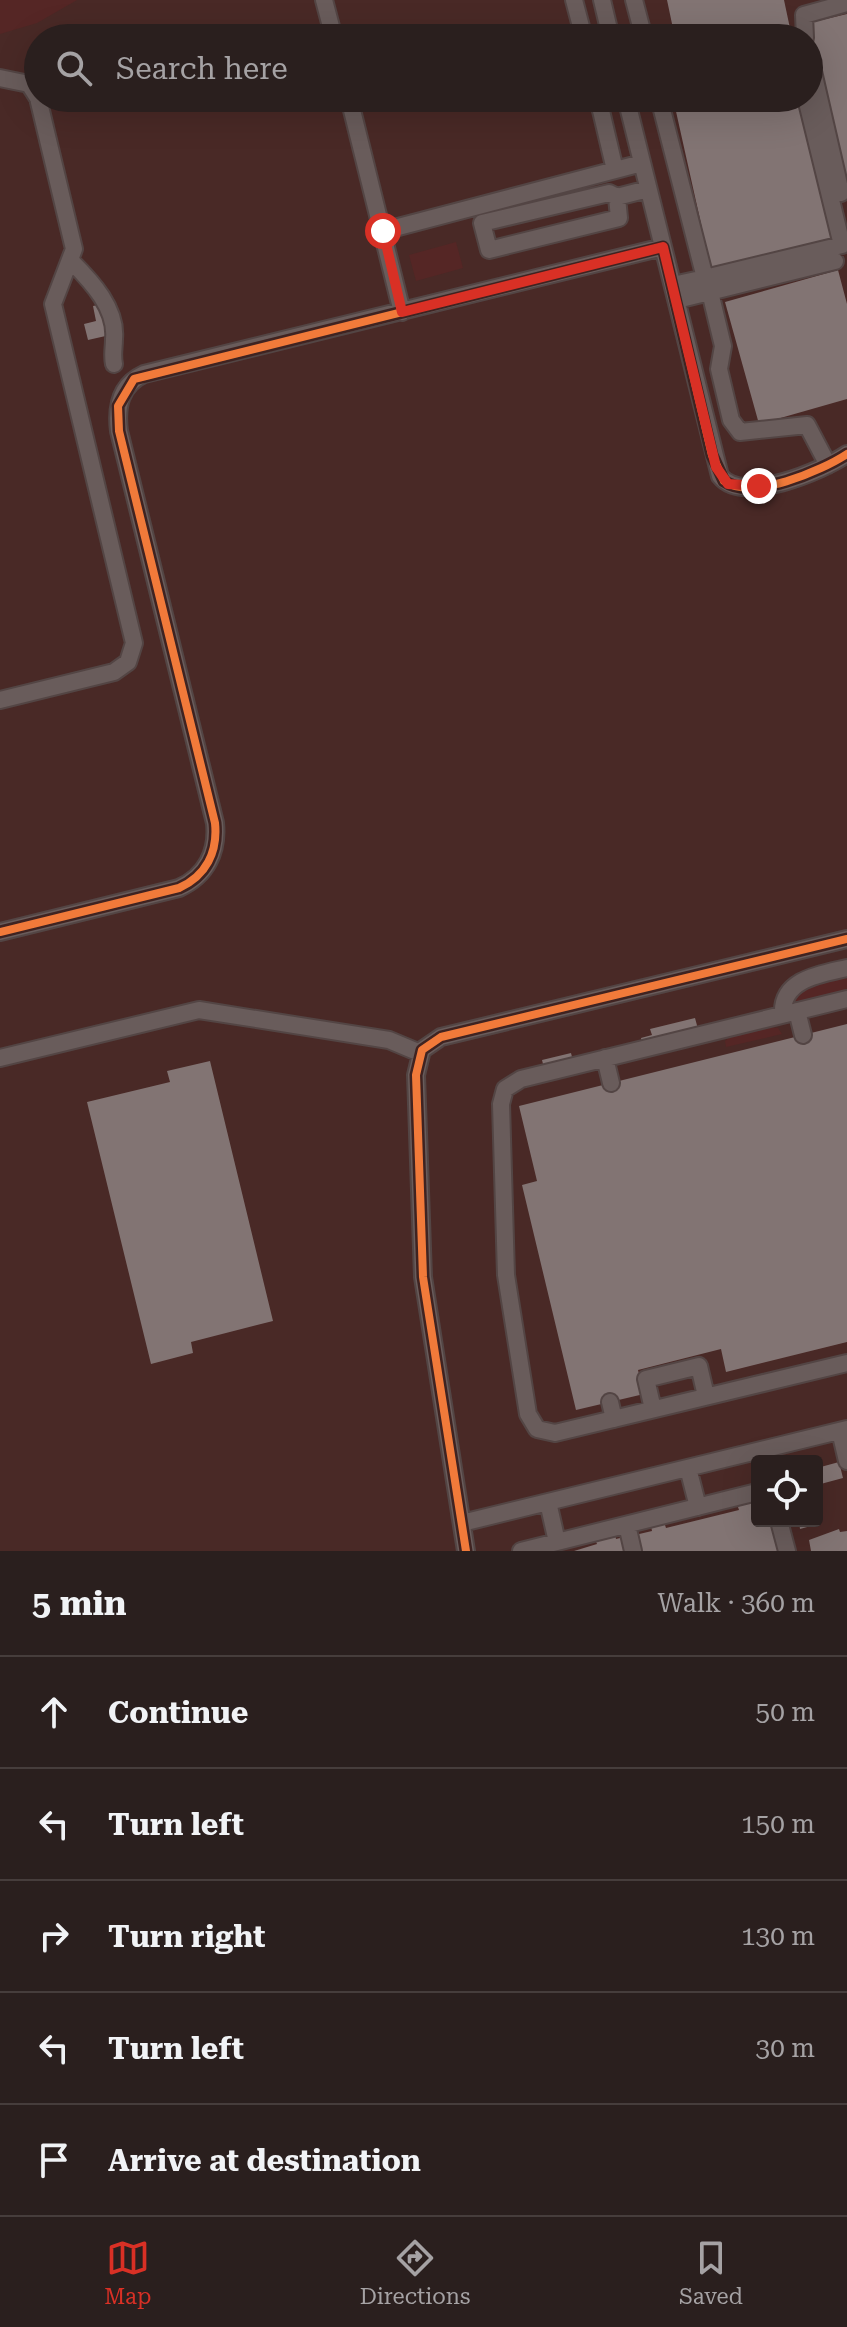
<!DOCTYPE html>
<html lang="en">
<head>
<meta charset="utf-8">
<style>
  :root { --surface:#2a1f1e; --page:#362c2b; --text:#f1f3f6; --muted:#a5a2a4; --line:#463d3c; --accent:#d93025 }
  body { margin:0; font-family:"Roboto Serif",serif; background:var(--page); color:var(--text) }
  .controls { position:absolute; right:24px; bottom:24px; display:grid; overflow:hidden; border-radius:8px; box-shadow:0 8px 32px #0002 }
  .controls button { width:72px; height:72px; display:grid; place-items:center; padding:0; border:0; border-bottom:2px solid var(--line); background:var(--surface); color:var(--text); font:40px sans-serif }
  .stop { position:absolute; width:24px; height:24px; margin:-18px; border:6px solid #d93025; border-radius:50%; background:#fff }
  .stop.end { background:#d93025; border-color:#fff; box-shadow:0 2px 8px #0008 }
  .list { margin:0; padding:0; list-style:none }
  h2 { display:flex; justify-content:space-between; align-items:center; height:104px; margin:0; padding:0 32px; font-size:34px }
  h2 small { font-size:26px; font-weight:400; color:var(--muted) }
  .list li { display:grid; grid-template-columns:52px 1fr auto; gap:24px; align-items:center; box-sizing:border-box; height:112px; padding:0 32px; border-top:2px solid var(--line) }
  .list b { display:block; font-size:30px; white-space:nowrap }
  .list em { font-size:26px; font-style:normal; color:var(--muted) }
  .icon { flex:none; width:44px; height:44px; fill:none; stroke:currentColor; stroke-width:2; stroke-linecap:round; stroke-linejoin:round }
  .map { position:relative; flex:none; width:847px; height:1551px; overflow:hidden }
  .search { position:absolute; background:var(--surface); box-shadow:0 8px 32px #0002; left:24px; right:24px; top:24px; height:88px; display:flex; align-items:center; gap:20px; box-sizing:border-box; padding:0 28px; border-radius:44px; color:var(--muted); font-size:30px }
  .sheet { height:664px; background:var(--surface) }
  nav { display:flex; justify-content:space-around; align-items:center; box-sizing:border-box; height:112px; border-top:2px solid var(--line); background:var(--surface); font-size:22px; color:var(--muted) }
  nav a { display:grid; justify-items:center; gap:4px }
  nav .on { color:var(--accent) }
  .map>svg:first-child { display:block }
  .built { fill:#492926; fill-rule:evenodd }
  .green { fill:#552625 }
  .building { fill:#827473 }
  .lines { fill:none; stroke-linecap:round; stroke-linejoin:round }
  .minor-casing { stroke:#534544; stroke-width:20 }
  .minor { stroke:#695c5b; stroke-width:16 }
  .cycleway-casing { stroke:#3f2321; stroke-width:13 }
  .cycleway { stroke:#f17a3a; stroke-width:8 }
  .route { stroke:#d93025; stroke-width:10 }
</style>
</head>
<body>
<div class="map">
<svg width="847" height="1551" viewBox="0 0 847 1551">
  <rect width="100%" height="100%" fill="#382928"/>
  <path class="built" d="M0,0H847V1551H0ZM38,38H809V98H38ZM757,1461H817V1521H757Z"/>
  <path class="green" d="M0,0H77L37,23L0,34Z
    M456,242L463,268L416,281L409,255Z
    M847,974V992L793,1005L801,988Z
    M769,1027L778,1028L782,1034L726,1047L725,1041L731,1036Z"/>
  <path class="building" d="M667,0H784L791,33L768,38H675Z
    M847,14V179H846L809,23Z
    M673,98H797L840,244L712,273Z
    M838,270L847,304V399L759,424L725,302Z
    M103,304L110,335L88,340L84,324L96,321L93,306Z
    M695,1018L698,1029L642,1043L641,1038L652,1035L650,1029Z
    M847,1024V1342L726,1372L721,1349L638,1370L644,1394L576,1410L522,1185L537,1181L519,1106Z
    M571,1053L573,1061L544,1068L542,1060Z
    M210,1061L273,1321L191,1342L193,1353L151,1364L87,1102L170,1082L167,1071Z
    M839,1462L843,1478L817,1485V1468Z
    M756,1500L757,1521H770L778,1551H639L635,1535L652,1531L651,1526L664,1522L666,1528L739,1510L737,1504Z
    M799,1521H818V1524L800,1529Z
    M839,1529L840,1532L847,1531V1551H811L809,1540Z
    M615,1534L616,1539L624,1537L628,1551H574L597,1544L595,1539Z"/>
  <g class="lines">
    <defs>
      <path id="minor" d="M324,0L334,38
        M574,0L584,38
        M602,0L611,38
        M634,0L644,38
        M805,38L804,15L847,3
        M809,54L841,193
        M0,78L29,84L38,98
        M349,98L402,312
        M598,98L615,170
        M626,98L720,476C743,505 822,471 847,454
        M659,98L705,278L673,285
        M617,197L619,218L489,250L482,223L609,193L617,197L648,189
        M383,231L642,163
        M72,262C92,282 117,309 114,339C114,349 112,354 114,364
        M705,278L842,245L806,98
        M710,292L723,346L719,369L731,420L740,432L807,425L828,465
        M677,300L835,261
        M0,700L114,672L128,662L134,643L53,304L74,249L38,98
        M0,932L179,888C206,876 218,852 215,823L119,431C116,407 120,385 144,374L663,247
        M847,999L521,1079L505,1089L501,1104L506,1275L528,1414L537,1429L555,1433L847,1363
        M797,1011L803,1035
        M783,1014C781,979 821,974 847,968
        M0,1058L199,1010L389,1040L420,1053
        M605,1058L611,1083
        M610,1402L614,1419
        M653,1409L646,1379L699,1366L706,1396
        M840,1431L847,1461
        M688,1468L698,1507
        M548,1502L557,1542
        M779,1521L787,1551
        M462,1523L847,1429
        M627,1525L633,1551
        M466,1551L423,1277L416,1075L422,1050L441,1037L847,939
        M521,1551L757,1492"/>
    </defs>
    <use href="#minor" class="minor-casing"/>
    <use href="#minor" class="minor"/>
    <defs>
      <path id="cycleway" d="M0,932L179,888C206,876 218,852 215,823L119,431L118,406L134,379L663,247L712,455L724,481C752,501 821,471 847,454
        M466,1551L423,1277L416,1075L422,1050L441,1037L847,939"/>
    </defs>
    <use href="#cycleway" class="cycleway-casing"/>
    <use href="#cycleway" class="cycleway"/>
  </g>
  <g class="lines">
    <path class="route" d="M383,231L402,312L663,247L716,467L728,484L759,486"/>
  </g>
</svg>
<div class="controls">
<button><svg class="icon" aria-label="locate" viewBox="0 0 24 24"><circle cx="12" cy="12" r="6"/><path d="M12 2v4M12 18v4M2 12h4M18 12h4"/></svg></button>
</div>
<div class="stop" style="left:383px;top:231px"></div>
<div class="stop end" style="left:759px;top:486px"></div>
<div class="search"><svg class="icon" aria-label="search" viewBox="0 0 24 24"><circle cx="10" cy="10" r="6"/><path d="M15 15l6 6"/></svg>Search here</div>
</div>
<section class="sheet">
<h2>5 min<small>Walk · 360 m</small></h2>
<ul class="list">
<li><svg class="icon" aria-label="ahead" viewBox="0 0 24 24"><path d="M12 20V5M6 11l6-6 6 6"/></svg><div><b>Continue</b></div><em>50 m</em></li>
<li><svg class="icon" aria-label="left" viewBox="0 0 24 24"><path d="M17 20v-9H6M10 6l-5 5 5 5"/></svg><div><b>Turn left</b></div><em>150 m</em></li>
<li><svg class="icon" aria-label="right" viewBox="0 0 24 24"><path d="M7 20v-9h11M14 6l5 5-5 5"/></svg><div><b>Turn right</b></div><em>130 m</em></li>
<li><svg class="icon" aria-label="left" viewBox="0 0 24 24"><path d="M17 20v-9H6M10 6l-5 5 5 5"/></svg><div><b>Turn left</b></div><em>30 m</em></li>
<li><svg class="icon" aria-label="arrive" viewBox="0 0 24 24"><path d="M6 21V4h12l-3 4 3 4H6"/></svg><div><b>Arrive at destination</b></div></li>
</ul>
</section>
<nav>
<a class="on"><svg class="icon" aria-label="map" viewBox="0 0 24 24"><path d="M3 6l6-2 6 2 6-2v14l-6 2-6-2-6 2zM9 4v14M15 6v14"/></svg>Map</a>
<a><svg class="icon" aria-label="directions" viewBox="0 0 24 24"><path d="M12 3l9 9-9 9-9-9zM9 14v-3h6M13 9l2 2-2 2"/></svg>Directions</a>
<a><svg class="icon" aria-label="saved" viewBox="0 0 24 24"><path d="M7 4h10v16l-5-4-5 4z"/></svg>Saved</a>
</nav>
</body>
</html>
